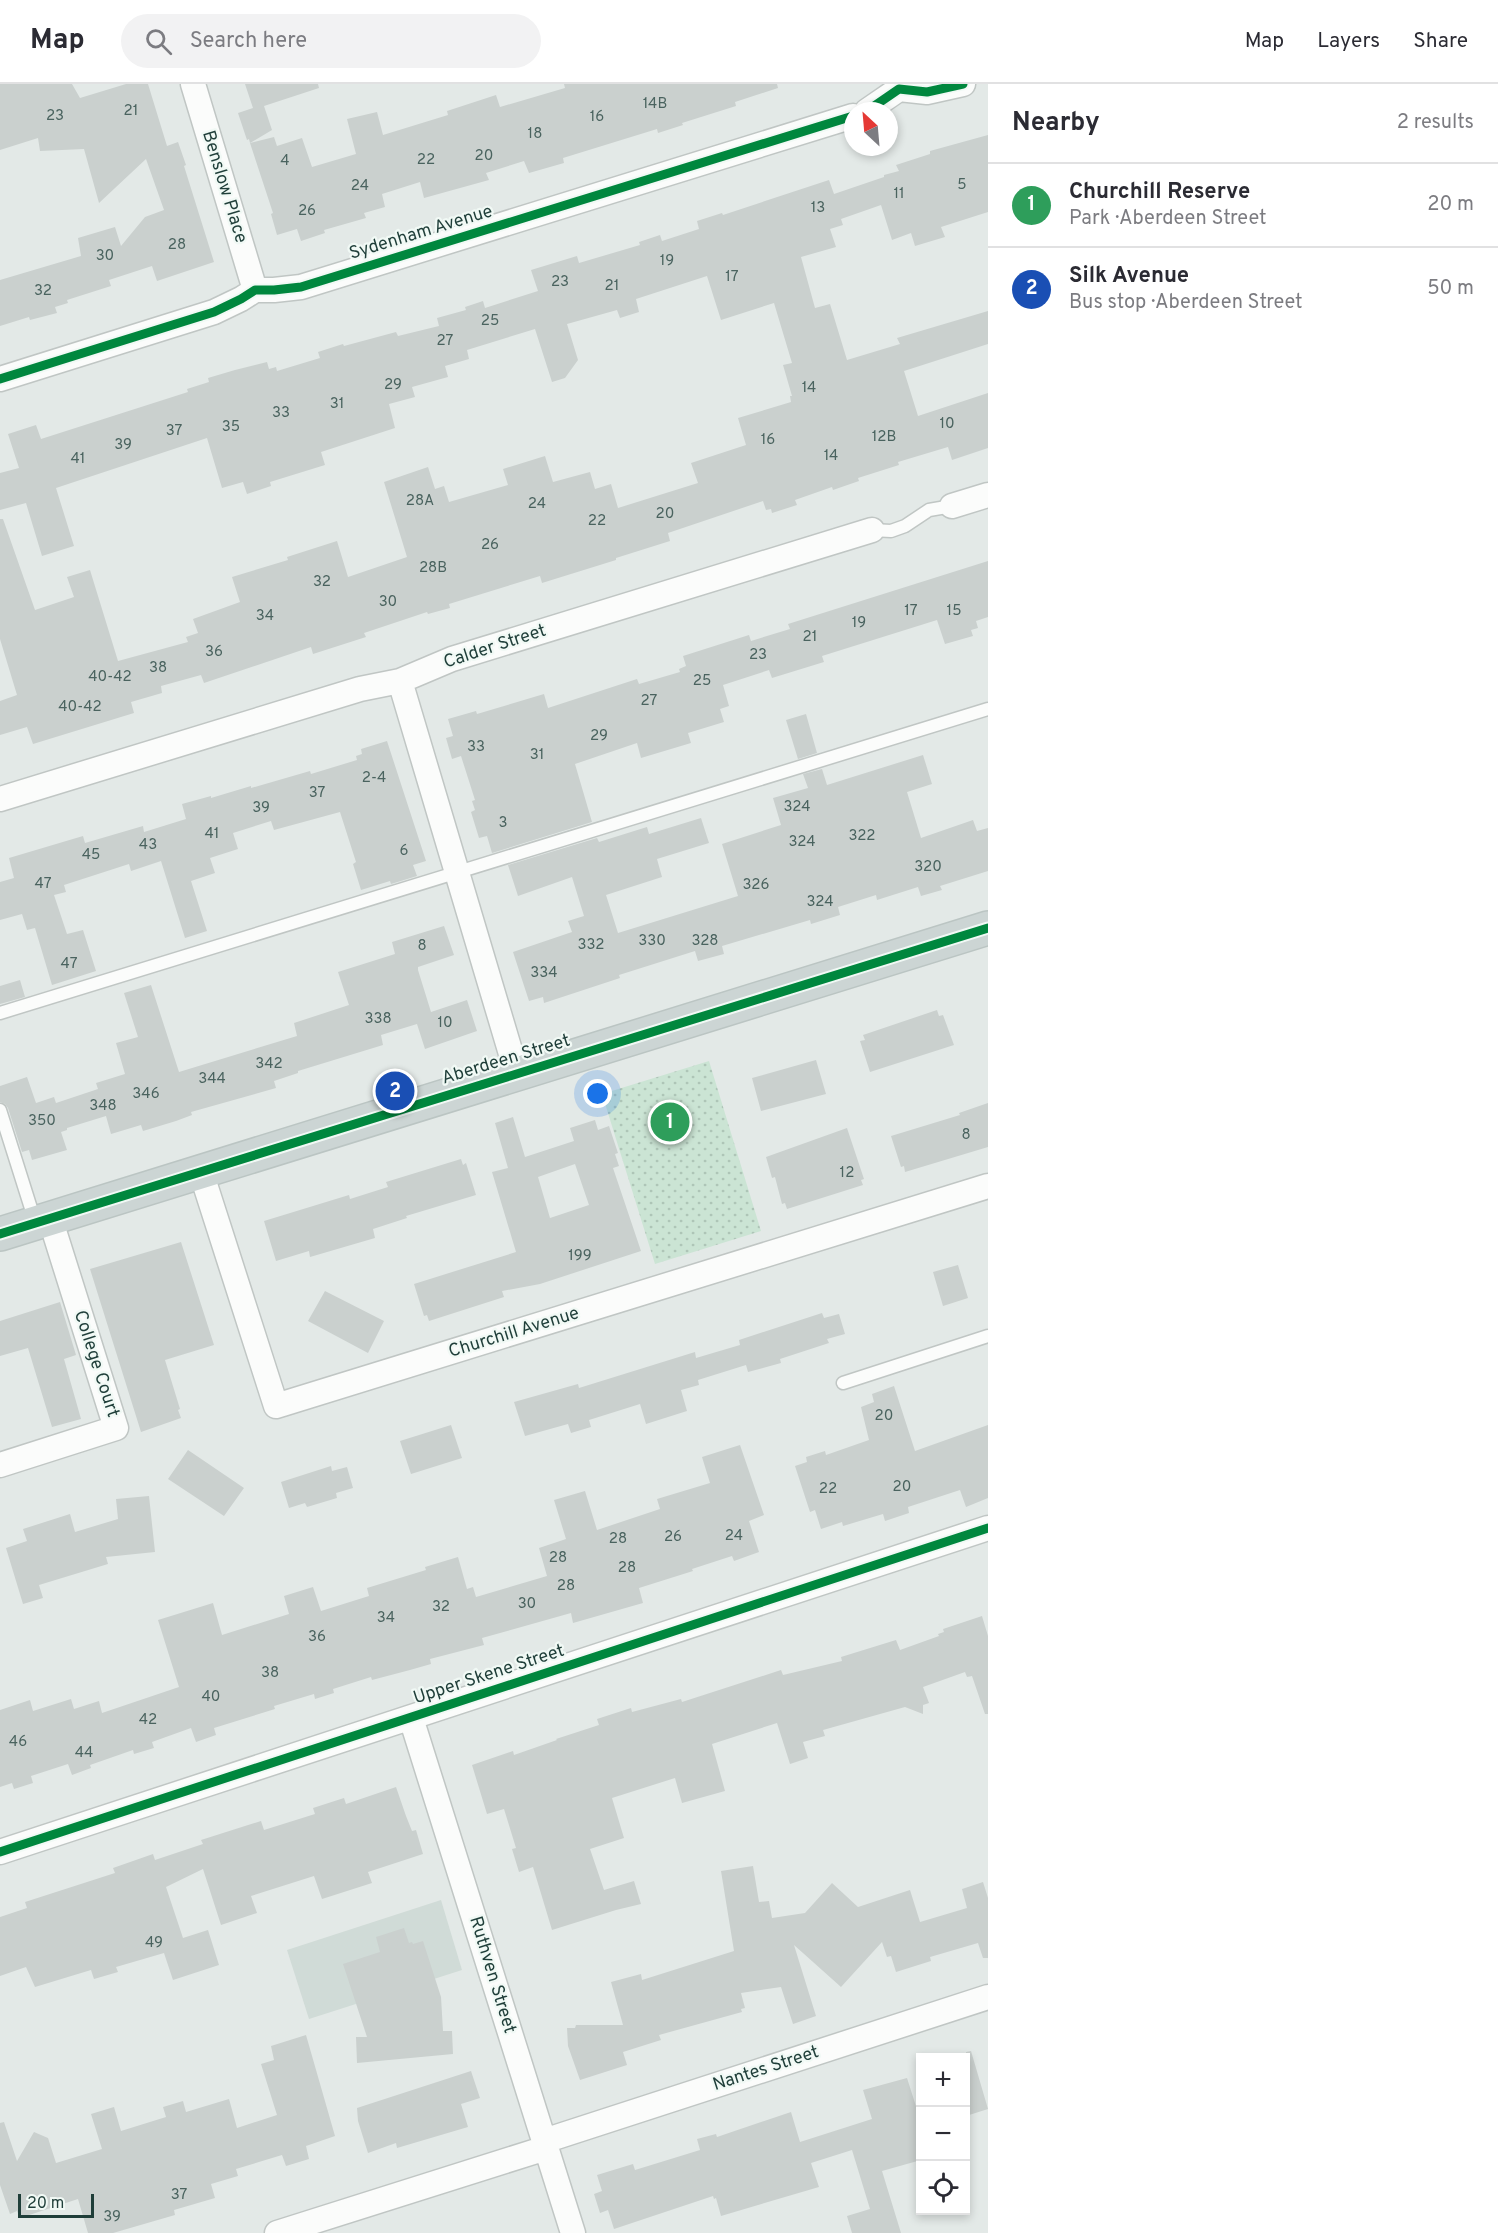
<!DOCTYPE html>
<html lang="en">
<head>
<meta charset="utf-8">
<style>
  :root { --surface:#fff; --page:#f2f2f3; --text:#2b2b33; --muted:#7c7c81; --line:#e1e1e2; --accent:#2563eb }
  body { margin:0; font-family:Overpass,sans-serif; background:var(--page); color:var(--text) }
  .controls { position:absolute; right:18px; bottom:18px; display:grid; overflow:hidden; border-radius:0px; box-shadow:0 3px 9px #0003 }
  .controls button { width:54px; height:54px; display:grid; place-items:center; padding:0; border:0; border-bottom:2px solid var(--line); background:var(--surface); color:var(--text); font:30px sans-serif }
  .compass { position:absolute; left:844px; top:18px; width:54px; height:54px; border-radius:50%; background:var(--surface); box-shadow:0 3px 9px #0003; rotate:334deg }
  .scale { position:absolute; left:18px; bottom:15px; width:76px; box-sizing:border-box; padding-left:6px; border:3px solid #1f3e39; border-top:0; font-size:16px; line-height:21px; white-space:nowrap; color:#1f3e39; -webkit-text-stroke:4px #f1f9f5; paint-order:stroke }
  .you { position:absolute; left:598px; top:1010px; width:21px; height:21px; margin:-15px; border:4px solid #fff; border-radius:50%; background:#1a73e8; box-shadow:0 0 0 9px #1a73e833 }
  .badge { display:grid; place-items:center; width:39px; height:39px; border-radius:50%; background:var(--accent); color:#fff; font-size:20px; font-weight:700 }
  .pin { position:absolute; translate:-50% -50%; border:3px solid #fff; box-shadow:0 2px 6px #0006 }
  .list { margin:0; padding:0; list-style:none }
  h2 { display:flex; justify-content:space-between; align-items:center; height:78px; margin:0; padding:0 24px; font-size:26px }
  h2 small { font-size:20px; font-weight:400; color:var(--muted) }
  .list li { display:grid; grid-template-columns:39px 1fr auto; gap:18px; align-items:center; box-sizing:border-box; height:84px; padding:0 24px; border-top:2px solid var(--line) }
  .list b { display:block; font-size:22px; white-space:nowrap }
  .list p { margin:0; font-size:20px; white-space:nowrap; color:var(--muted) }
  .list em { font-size:20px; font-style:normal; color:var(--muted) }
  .icon { flex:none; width:33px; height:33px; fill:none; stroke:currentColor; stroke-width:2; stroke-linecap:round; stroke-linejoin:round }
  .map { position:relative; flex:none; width:988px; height:2149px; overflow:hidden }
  header { display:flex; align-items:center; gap:36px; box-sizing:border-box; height:84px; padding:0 30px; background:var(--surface); border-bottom:2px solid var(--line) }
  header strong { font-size:28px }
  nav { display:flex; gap:33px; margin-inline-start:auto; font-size:21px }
  .search { width:420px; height:54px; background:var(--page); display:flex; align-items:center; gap:15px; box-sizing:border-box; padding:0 21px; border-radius:33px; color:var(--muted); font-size:22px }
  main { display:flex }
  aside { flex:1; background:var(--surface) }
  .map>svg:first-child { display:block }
  .built { fill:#d0dbd7 }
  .park { fill:url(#park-dots) }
  .building { fill:#cad0ce; fill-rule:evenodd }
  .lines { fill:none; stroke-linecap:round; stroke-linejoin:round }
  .service-casing { stroke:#c0c6c4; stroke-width:15 }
  .minor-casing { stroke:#c0c6c4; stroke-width:27 }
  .primary-casing { stroke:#bbc5c3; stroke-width:36 }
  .service { stroke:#fbfcfb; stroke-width:12 }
  .minor { stroke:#fbfcfb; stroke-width:24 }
  .primary { stroke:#ccd5d4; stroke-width:33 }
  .cycleway-casing { stroke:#f1f9f5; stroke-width:13 }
  .cycleway { stroke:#00873e; stroke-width:9 }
  .labels { text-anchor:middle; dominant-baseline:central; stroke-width:4.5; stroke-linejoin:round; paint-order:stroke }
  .number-label { font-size:15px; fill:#4a635f }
  .street-label { font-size:18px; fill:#1f3e39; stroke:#f1f9f5 }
</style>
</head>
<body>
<header>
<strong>Map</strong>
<div class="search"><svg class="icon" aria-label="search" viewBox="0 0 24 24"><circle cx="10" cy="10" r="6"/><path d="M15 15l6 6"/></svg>Search here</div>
<nav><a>Map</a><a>Layers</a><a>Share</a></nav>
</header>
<main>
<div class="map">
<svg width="988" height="2149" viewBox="0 0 988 2149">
  <defs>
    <pattern id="park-dots" width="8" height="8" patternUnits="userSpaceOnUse" patternTransform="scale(1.5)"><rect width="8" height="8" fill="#cbe4d4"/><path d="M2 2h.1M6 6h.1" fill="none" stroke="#aec5b7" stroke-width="1.8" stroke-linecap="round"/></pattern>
  </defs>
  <rect width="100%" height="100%" fill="#e3e9e7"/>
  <path class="built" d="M441,1816L462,1886L309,1935L287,1866Z"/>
  <path class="park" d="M709,977L761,1147L655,1180L602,1010Z"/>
  <path class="building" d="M0,0H72L80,14L126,0H148L167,62L178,58L186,81L184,82L214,178L157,197L152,182L109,196L111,202L67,216L68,219L55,223L57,229L30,236L29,233L0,242V196L81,172L78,154L115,143L121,162L145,133L164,126L146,75L99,119L84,65L40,67L38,54L0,66Z
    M245,0H318L319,4L264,22L272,46L250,59L249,55L247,56L238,29L253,24Z
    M564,0H777L778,4L735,18L736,22L682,39L683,41L658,49L657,45L563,74L564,79L529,89L524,77L486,89L489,96L424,114L420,98L382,110L385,123L364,129L366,134L324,146L325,149L301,157L297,145L277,151L271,130L273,129L250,59L274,53L277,62L302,54L312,83L356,70L347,35L377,28L383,51L448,31L447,27L496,11L500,23L565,4Z
    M988,51V128L941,143L945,153L915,162L911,149L892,156L881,121L841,135L843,141L830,145L836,163L801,173L815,224L830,220L847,276L900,260L897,254L988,227V260L904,287L918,332L988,309V364L952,376L948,363L898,378L899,381L858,394L859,397L833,406L832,403L795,416L797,421L772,429L771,425L766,426L763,417L668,449L670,457L616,474V476L542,499L540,492L449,520L450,524L428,530L427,528L364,549L366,553L313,570L311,563L204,599L201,591L161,602L162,609L131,618L134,629L33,660L27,643L0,651V617L17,611L0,555V435H3L35,526L74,513L67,493L90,486L118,577L188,558L186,553L198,549L193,535L240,518L232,493L288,476L287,473L337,457L348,493L407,473L384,398L428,383L435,405L444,402L449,418L508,401L503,385L545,372L553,398L590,388L595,405L611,400L618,424L698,399L691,379L746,361L738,334L791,318L790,312H792L783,281L792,279L774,219L721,236L707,192L636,215L639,228L620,234L617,226L567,240L578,276L565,294L552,298L535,245L467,266L469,275L445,282L448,293L412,303L415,313L389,320L395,344L321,368L325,381L270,398L271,402L247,410L243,398L222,404L207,354L56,404L74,462L42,472L26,419L0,426V389L19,384L8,350L36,341L41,355L188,308L187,305L209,298L208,294L235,286L267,278L269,285L276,283L277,287L320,274L318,268L343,260L344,262L396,248L398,252L439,242L437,234L466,226L465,223L483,217L485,224L538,207L531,186L577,172L579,179L640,161L639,158L660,151L662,157L699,145L697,137L722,129L723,131L829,96L834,110L884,93V91L899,87L896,81L930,70V67Z
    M988,477V533L976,537L978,544L971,546L973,552L945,560L937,536L822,572L824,578L772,594L769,586L723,601L729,622L720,625L724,638L688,649L691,659L641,674L637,659L575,680L592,738L492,769L487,752L479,754L471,728L475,726L472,717L475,716L461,672L452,675L446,654L453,652L448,635L476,627L477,630L544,610L548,624L637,595L639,600L680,588L679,585L686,582L683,572L749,551L751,557L790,545L788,540Z
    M806,630L817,669L798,675L786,636Z
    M387,657L426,777L413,781L417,792L391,800L390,797L361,806L353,780L356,778L340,728L274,746L271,737L233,749L238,765L210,774L215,789L191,797L207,847L185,854L161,777L131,787L129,780L64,801L66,808L54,811L67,850L83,846L96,887L52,901L35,844L27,846L22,830L0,836V798L14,794L9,774L83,752L85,759L143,742L144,748L186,735L182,720L211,712V714L251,702V704L310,687L311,690L357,676L356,672L362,670L361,665Z
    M923,671L932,700L907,708L921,754L973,736L977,747L988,744V787L940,802L942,806L921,812L918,803L877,816L876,811L838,823L840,831L811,840L810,836L722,862L724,870L698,877L695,867L619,891L620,894L544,919L543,913L529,917L513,868L572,848L568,837L584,832L572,793L518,812L508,781L597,754L599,758L647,743L649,750L701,734L709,759L657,775L662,793L606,811L618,849L738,812L722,760L781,741L773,714L808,704L803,690L822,685L827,701Z
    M444,842L454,871L418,883V886L431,928L467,916L477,947L425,965L417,940L381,951L383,961L298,987V989L274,997L276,1004L191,1028L192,1031L176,1037L143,1047L141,1041L111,1050L106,1032L67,1044V1046L61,1048L67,1066L32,1076L29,1066L22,1068L8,1024L5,1020L0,1018V1002L27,993L36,1019L54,1013L56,1019L98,1005L96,999L125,990L116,959L138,953L124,909L151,901L179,988L297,952L294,939L349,921L338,888L395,870L392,858Z
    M20,896L25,913L0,920V902Z
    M937,926L939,932L943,931L954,961L870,988L860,957L865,956L863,951Z
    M816,976L826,1010L761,1027L752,994Z
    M988,1019V1063L905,1088L904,1082L901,1083L891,1052L960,1031L959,1029Z
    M513,1033L525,1073L574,1057L570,1044L595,1036L598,1046L609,1042L618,1069L615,1070L619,1082L613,1084L641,1167L540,1200L502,1207L504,1213L429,1237L427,1231L424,1232L414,1200L516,1168L492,1088L508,1084L495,1039ZM575,1080L589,1121L550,1134L538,1093Z
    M847,1044L864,1095L861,1096L863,1101L787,1125L785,1119L782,1120L775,1093L772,1094L766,1073Z
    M461,1075L463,1081L466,1079L476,1111L406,1132L407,1134L373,1145L375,1154L310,1173L309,1167L276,1177L264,1137L349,1111L350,1115L388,1103L386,1098Z
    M181,1158L214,1261L165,1276L180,1325L178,1326L181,1334L141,1348L90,1185Z
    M958,1181L968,1214L943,1222L933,1188Z
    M325,1207L384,1237L368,1269L308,1237Z
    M60,1218L76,1271L64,1275L81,1335L52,1343L28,1264L0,1272V1237Z
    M822,1229L824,1234L839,1230L845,1250L827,1255L829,1259L780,1275L781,1279L748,1288L746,1281L698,1296L699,1301L681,1306L687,1327L646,1340L640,1320L589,1336L591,1343L571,1349L568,1340L525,1352L514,1318L578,1300L579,1304L695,1268L696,1274L740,1261L739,1256Z
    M894,1302L915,1367L988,1341V1414L966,1423L960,1406L908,1423L909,1429L885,1437L883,1430L843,1442L842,1438L821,1445L815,1426L810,1428L795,1382L807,1378L806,1373L825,1367L826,1371L869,1356L861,1323L874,1318L872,1310Z
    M451,1341L462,1374L411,1390L400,1357Z
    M740,1361L764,1431L749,1437L759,1468L734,1477L732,1472L692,1485L693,1487L639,1504L643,1519L573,1539L571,1529L482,1554L484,1561L430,1575L431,1580L410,1586L372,1596L371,1593L333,1605L334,1609L315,1615L314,1610L274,1622L275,1625L214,1644L216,1651L196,1658L191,1644L152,1658L154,1664L134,1670L133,1666L90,1681L91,1684L72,1691L68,1680L31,1692L33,1699L14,1705L12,1699L0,1703V1626L30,1616L33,1627L71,1615L74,1625L99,1617L102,1629L179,1603L158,1536L213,1519L222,1551L289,1530L284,1512L313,1503L321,1527L369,1512L367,1504L426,1486L425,1483L458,1473L467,1505L473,1503L476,1513L547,1492L539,1464L566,1455L554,1416L585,1407L597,1446L660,1425L657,1415L710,1399L702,1373Z
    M188,1366L244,1404L224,1432L168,1395Z
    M331,1382L332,1387L347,1383L353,1404L336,1409L337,1414L307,1423L305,1419L289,1424L281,1398Z
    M149,1412L155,1468L106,1473L108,1480L39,1501L43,1514L23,1520L6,1464L27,1457L23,1445L70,1430L75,1448L118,1435L116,1415Z
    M982,1532L988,1552V1630H985L972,1592L967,1593L965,1588L923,1603L929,1619L923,1621V1630L905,1623L823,1646L825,1652L803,1658L808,1674L790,1680L777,1639L712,1660L725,1707L682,1719L675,1694L612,1714L624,1754L590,1765L604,1806L634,1797L641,1820L616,1826L552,1846L533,1783L519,1788L512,1765L516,1764L504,1725L487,1730L472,1681L513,1667L514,1671L557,1656L556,1655L599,1641L597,1635L631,1624L632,1628L681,1615L682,1618L781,1586L783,1591L842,1577L841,1573L896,1556L900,1566L939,1552L938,1550L944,1548L943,1545Z
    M396,1703L406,1732L412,1747L416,1746L423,1770L368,1788L372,1799L322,1815L314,1792L251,1812L257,1829L221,1841L203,1785L166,1803L183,1854L208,1846L219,1881L173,1896L164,1869L116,1883L118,1888L94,1895L91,1886L35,1903L26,1883L0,1892V1833L27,1824L25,1818L115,1789L113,1784L153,1770L155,1776L203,1760L201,1756L261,1737L264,1746L315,1730L313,1724L344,1714L346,1720Z
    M753,1782L759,1818L769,1817L772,1834L805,1829L832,1799L858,1823L910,1806L920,1838L967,1824L962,1805L983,1798L988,1814V1874H983L978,1859L930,1873L931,1877L896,1888L891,1872L887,1873L882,1858L841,1903L794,1861L816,1932L793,1940L781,1903L741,1909L745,1924L741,1925L742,1928L659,1951L661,1956L623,1968L627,1981L580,1996L568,1962L567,1944H575L576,1941H623L611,1898L641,1890L642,1896L734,1867L721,1787Z
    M404,1844L409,1859L412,1858L413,1860L423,1857L441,1913L443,1947H452L453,1970L357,1979L356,1953H367L343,1880L380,1868L376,1853Z
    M306,1951L335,2052L306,2062L309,2075L286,2082L282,2071L236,2085L238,2092L211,2100L215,2114L174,2126L175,2131L113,2149H88L78,2115L20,2134L17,2127L10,2130L0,2101V2039L4,2038L17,2077L34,2048L48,2054L56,2079L102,2065L91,2030L114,2023L121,2047L166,2033L163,2023L183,2017L186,2028L229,2015L237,2044L277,2031L261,1980L274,1976L271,1962Z
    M971,1967L988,2025L966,2032V1968Z
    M471,1987L480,2014L461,2020L468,2043L397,2064L396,2059L368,2069L358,2037L357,2024Z
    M907,1994L921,2038V2076L882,2087L901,2149H852L847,2132L870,2125L852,2066L811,2079L819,2103L721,2132L716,2114L714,2115L713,2112L614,2145L608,2126L600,2129L594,2110L602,2107L597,2091L633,2080L635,2086L700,2066L697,2055L716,2050L717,2053L791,2028L800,2058L872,2035L863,2006Z"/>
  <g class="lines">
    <defs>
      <path id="service" d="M872,446L891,447L905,442L929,426L952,422
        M0,929L988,625
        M0,1026L35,1137
        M843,1299L988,1252"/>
      <path id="minor" d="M193,0L255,206
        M867,27L899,5L927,8L963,0
        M0,295L214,228L241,215L255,206H274L301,203L853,32
        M952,422L988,411
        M400,597L517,990
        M0,715L360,605L400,597L452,575L872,446
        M201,1088L276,1322L988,1102
        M0,1381L116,1344L50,1134
        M411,1634L573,2149
        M0,1768L988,1444
        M544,2057L988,1913
        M277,2149L546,2064"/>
      <path id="primary" d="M0,1150L988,844"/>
    </defs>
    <use href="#service" class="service-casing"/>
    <use href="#minor" class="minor-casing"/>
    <use href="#primary" class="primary-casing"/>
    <use href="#service" class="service"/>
    <use href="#minor" class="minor"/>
    <use href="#primary" class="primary"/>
    <defs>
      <path id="cycleway" d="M867,27L899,5L927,8L963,0
        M0,295L214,228L241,215L255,206H274L301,203L853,32
        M0,1150L988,844
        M0,1768L988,1444"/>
    </defs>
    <use href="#cycleway" class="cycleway-casing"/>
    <use href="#cycleway" class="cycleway"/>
  </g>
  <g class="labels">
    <g class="number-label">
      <text x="655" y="20">14B</text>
      <text x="131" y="27">21</text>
      <text x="55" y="32">23</text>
      <text x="597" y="33">16</text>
      <text x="535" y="50">18</text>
      <text x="484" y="72">20</text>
      <text x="426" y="76">22</text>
      <text x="285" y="77">4</text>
      <text x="962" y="101">5</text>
      <text x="360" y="102">24</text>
      <text x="899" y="110">11</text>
      <text x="818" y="124">13</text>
      <text x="307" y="127">26</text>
      <text x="177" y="161">28</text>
      <text x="105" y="172">30</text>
      <text x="667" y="177">19</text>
      <text x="732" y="193">17</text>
      <text x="560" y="198">23</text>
      <text x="612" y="202">21</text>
      <text x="43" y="207">32</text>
      <text x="490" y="237">25</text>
      <text x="445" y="257">27</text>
      <text x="393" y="301">29</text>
      <text x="809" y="304">14</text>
      <text x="337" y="320">31</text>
      <text x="281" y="329">33</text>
      <text x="947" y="340">10</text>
      <text x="231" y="343">35</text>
      <text x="174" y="347">37</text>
      <text x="884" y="353">12B</text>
      <text x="768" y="356">16</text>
      <text x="123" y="361">39</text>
      <text x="831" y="372">14</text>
      <text x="78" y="375">41</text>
      <text x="420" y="417">28A</text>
      <text x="537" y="420">24</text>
      <text x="665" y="430">20</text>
      <text x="597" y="437">22</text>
      <text x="490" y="461">26</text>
      <text x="433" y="484">28B</text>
      <text x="322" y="498">32</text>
      <text x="388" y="518">30</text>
      <text x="911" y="527">17</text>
      <text x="954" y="527">15</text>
      <text x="265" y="532">34</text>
      <text x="859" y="539">19</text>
      <text x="810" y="553">21</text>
      <text x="214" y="568">36</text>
      <text x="758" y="571">23</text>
      <text x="158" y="584">38</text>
      <text x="110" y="593">40-42</text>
      <text x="702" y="597">25</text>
      <text x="649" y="617">27</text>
      <text x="80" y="623">40-42</text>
      <text x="599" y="652">29</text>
      <text x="476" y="663">33</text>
      <text x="537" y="671">31</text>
      <text x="374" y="694">2-4</text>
      <text x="317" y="709">37</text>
      <text x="797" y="723">324</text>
      <text x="261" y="724">39</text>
      <text x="503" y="739">3</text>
      <text x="212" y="750">41</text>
      <text x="862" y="752">322</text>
      <text x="802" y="758">324</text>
      <text x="148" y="761">43</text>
      <text x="404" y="767">6</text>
      <text x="91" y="771">45</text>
      <text x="928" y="783">320</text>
      <text x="43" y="800">47</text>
      <text x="756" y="801">326</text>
      <text x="820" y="818">324</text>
      <text x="652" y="857">330</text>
      <text x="705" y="857">328</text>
      <text x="591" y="861">332</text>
      <text x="422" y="862">8</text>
      <text x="69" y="880">47</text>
      <text x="544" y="889">334</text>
      <text x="378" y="935">338</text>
      <text x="445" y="939">10</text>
      <text x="269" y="980">342</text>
      <text x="212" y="995">344</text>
      <text x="146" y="1010">346</text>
      <text x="103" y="1022">348</text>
      <text x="42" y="1037">350</text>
      <text x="966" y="1051">8</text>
      <text x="847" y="1089">12</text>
      <text x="580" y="1172">199</text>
      <text x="884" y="1332">20</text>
      <text x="902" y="1403">20</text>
      <text x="828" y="1405">22</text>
      <text x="734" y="1452">24</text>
      <text x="673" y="1453">26</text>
      <text x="618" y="1455">28</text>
      <text x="558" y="1474">28</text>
      <text x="627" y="1484">28</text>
      <text x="566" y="1502">28</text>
      <text x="527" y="1520">30</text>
      <text x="441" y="1523">32</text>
      <text x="386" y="1534">34</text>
      <text x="317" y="1553">36</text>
      <text x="270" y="1589">38</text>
      <text x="211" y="1613">40</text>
      <text x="148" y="1636">42</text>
      <text x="18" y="1658">46</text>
      <text x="84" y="1669">44</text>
      <text x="154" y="1859">49</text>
      <text x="179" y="2111">37</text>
      <text x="112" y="2133">39</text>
    </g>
    <g class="street-label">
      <text transform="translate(224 103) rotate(73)">Benslow Place</text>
      <text transform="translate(421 149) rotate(-17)">Sydenham Avenue</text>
      <text transform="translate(495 563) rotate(-18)">Calder Street</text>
      <text transform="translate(506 976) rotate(-17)">Aberdeen Street</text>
      <text transform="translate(514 1249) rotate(-17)">Churchill Avenue</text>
      <text transform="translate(96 1280) rotate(72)">College Court</text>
      <text transform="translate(489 1591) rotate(-18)">Upper Skene Street</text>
      <text transform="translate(492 1891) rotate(73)">Ruthven Street</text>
      <text transform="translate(766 1985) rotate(-18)">Nantes Street</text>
    </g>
  </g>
</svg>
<div class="controls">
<button>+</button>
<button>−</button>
<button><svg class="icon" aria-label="locate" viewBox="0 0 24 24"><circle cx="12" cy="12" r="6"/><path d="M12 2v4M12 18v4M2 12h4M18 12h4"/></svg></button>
</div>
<svg class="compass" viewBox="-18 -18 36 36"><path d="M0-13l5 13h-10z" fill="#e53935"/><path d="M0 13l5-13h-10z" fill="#7c7c81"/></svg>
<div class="scale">20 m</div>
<div class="you"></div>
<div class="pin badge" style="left:670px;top:1038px;background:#2e9e5b">1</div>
<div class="pin badge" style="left:395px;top:1007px;background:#1a4fb4">2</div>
</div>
<aside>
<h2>Nearby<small>2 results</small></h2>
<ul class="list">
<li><span class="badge" style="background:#2e9e5b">1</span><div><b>Churchill Reserve</b><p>Park · Aberdeen Street</p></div><em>20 m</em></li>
<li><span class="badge" style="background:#1a4fb4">2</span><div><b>Silk Avenue</b><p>Bus stop · Aberdeen Street</p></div><em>50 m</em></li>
</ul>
</aside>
</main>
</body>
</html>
